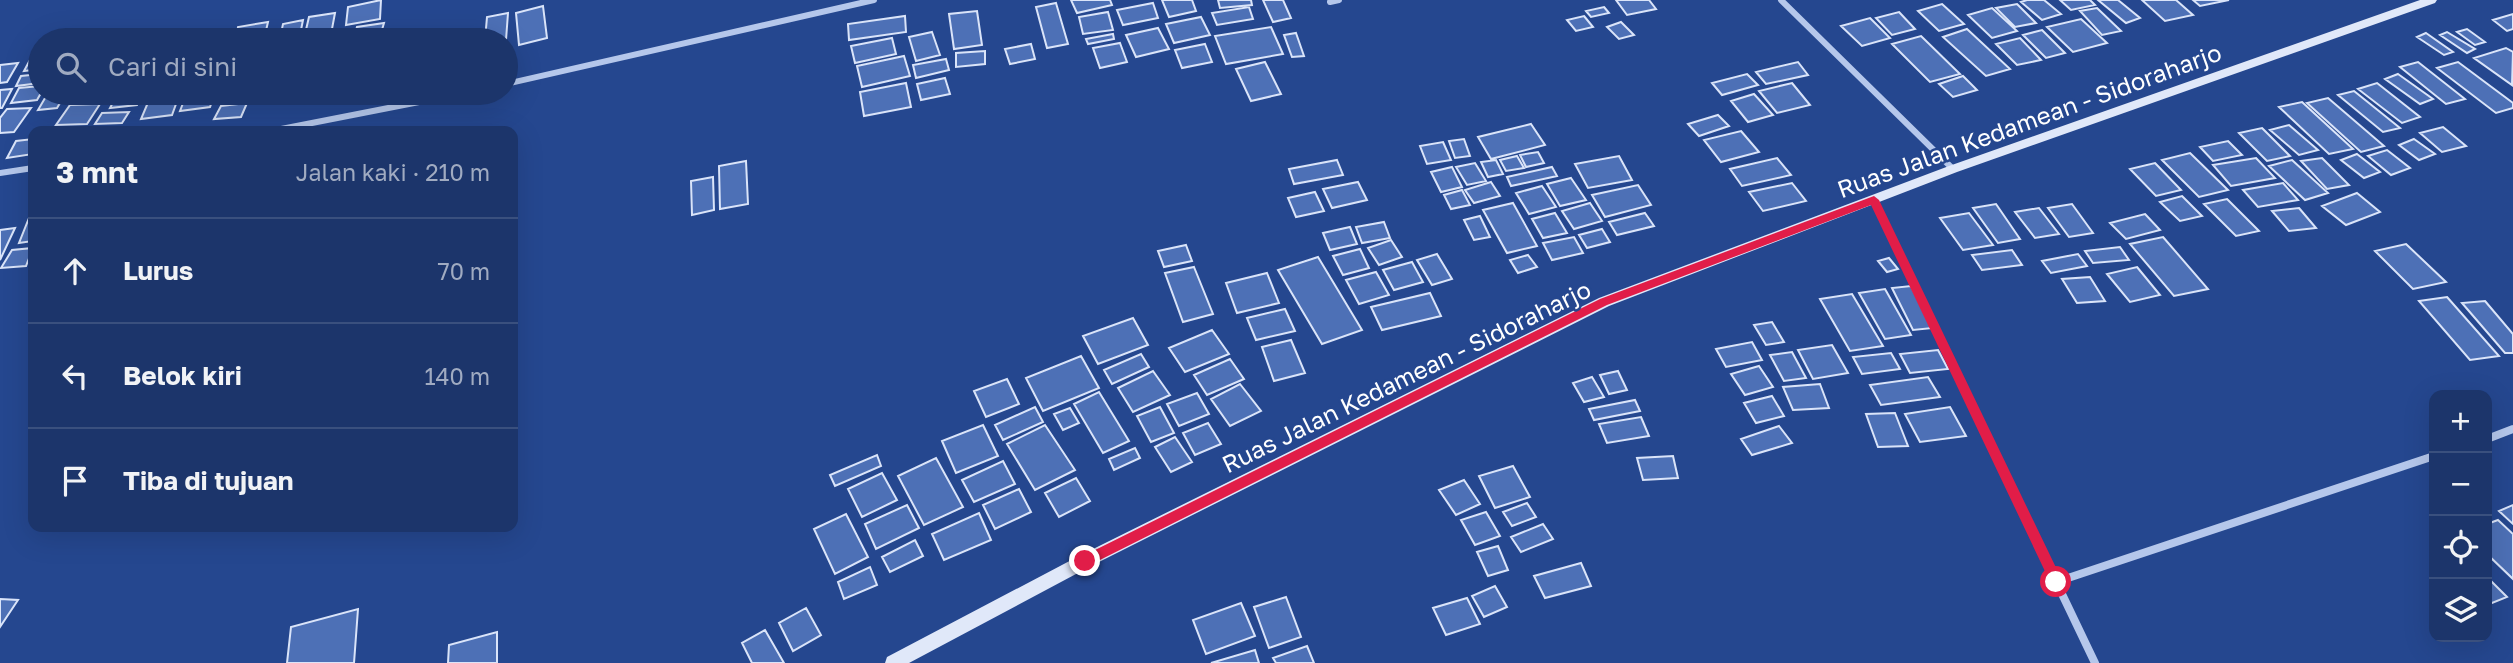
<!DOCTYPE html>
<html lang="id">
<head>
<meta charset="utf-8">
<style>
  :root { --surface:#1c356b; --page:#253d71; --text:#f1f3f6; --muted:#a0abc1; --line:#3a507e }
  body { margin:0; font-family:"Golos Text",sans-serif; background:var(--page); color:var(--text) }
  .controls { position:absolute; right:21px; bottom:21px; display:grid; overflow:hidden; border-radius:14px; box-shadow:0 7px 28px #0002 }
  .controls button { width:63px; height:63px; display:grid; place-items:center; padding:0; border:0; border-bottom:2px solid var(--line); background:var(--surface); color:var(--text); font:35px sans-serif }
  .stop { position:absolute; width:21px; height:21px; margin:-16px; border:5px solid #e11d48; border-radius:50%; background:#fff }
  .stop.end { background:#e11d48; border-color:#fff; box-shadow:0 2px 7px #0008 }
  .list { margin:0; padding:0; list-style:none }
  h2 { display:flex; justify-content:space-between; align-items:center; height:91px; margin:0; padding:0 28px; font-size:30px }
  h2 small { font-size:23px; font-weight:400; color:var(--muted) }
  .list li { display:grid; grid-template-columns:46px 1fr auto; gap:21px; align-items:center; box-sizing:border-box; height:105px; padding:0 28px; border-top:2px solid var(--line) }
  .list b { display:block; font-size:26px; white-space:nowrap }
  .list em { font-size:23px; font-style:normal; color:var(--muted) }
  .icon { flex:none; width:38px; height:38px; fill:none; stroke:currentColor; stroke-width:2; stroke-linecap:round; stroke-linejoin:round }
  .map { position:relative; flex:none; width:2513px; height:663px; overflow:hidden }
  .search { position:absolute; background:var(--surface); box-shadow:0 7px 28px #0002; left:28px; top:28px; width:490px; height:77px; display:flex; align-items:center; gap:18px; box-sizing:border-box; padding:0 24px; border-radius:38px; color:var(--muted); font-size:26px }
  .panel { position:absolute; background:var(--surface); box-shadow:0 7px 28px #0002; left:28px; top:126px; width:490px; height:406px; border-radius:14px }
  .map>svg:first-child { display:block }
  .building { fill:#4d70b6; stroke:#dae4f9; stroke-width:2 }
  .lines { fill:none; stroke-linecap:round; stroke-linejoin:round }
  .minor-far1 { stroke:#b5c7eb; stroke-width:6 }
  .minor { stroke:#b5c7eb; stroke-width:8 }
  .secondary { fill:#e0e8f9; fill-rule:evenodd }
  .route { fill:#e11d48 }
  .labels { text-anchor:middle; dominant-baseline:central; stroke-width:5; stroke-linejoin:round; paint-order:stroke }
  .street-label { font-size:24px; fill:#fff; stroke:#25478f }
</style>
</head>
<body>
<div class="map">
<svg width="2513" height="663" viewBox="0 0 2513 663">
  <rect width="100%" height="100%" fill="#25478f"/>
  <path class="building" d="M381,0L380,19L346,25L348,7Z
    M1071,0H1110L1112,5L1077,13Z
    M1162,0H1192L1196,11L1169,17Z
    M1218,0H1251L1252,5L1220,8Z
    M1263,0H1283L1291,18L1273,22Z
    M1616,0H1649L1656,9L1627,15Z
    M2027,0H2044L2061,14L2042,20L2021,2Z
    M2060,0H2090L2095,5L2071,10Z
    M2098,0H2118L2140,18L2126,23Z
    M2142,0H2176L2193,15L2165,21Z
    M2193,0H2229L2200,6Z
    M1056,3L1068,44L1047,48L1036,7Z
    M1153,3L1158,18L1123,25L1117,10Z
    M1942,4L1964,24L1939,31L1918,11Z
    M2017,4L2036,23L2015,27L1996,8Z
    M543,6L547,38L519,45L516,13Z
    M1249,7L1253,19L1217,25L1212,13Z
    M1604,7L1609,13L1591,17L1586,11Z
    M1992,8L2017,31L1992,38L1968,15Z
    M2097,8L2121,31L2102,35L2080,11Z
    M977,11L982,45L954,49L949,14Z
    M1108,12L1113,30L1083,34L1079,17Z
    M1899,12L1915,29L1892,35L1876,18Z
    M335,13L332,29L305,34L309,17Z
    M508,13L506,40H485L487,17Z
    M2513,14V29L2507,31L2493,20Z
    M905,16L906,32L849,40L848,24Z
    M1584,16L1593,27L1576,31L1567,20Z
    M1201,17L1210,35L1174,43L1166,24Z
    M1870,18L1890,38L1862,46L1841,26Z
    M2081,19L2107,43L2073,52L2047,27Z
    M303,20L300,35L280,38L283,24Z
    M268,22L265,35L236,40L238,27Z
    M1621,22L1634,35L1619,39L1607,27Z
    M384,23L379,40H353L357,27Z
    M1271,27L1283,54L1226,64L1215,36Z
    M1158,28L1169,49L1136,57L1126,35Z
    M1967,29L2010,69L1986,76L1943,37Z
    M2467,29L2485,42L2475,45L2457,32Z
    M2042,30L2065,53L2046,58L2023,35Z
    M932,32L940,55L916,61L909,37Z
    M2447,32L2475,49L2467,53L2440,35Z
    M1296,33L1304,56L1292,57L1284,35Z
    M2426,33L2453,52L2444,55L2417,37Z
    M1113,34L1114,39L1088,44L1086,39Z
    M1921,36L1960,74L1930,82L1892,44Z
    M892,38L896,54L855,63L851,46Z
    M2020,38L2041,60L2017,65L1996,44Z
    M1120,43L1127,62L1100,68L1093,48Z
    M1031,44L1035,59L1010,64L1005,49Z
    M1205,44L1212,62L1182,68L1175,50Z
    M2506,48L2513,52L2512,85L2474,58Z
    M985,51V64L956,67V53Z
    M40,54V69L24,71L32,56Z
    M904,56L910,76L862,87L857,66Z
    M946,59L949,70L916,78L913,65Z
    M1265,62L1281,94L1251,101L1236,69Z
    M1798,62L1808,75L1766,84L1756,72Z
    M2418,62L2465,99L2446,104L2400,67Z
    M2458,62L2513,103V108L2496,113L2437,68Z
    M18,63L7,82L0,83V65Z
    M40,74V83L16,86L21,76Z
    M1747,74L1758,85L1722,95L1712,83Z
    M2398,74L2433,99L2420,104L2385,79Z
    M1963,76L1977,90L1953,97L1939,84Z
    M945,78L950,94L921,100L917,84Z
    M906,83L911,107L864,116L860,92Z
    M1792,83L1810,105L1777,113L1759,91Z
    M2377,83L2420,117L2402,123L2358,89Z
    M40,86L41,93L37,100L11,103L19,88Z
    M12,89L2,108H0V90Z
    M2354,91L2400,128L2383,132L2338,95Z
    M48,93H66L57,108L38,110Z
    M75,93H107L103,99L70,102Z
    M118,93H143L137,105L110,108Z
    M152,93H180L172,115L141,119Z
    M187,93H215L210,107L180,111Z
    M225,93H249L248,95L223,100Z
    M293,93H327L291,100Z
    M1754,94L1773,115L1748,122L1731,101Z
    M2328,98L2384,146L2361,152L2307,103Z
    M2302,102L2353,149L2329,154L2279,107Z
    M247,103L241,117L214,119L221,106Z
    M100,104L87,124L56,125L70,105Z
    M31,108L14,132L0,133V118L7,109Z
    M129,112L122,123L95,124L102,113Z
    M1718,115L1729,126L1699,136L1688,124Z
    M1531,124L1545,145L1491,159L1478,137Z
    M2289,125L2318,150L2299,155L2270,130Z
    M2443,127L2466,146L2442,152L2420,133Z
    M2262,128L2290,156L2267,161L2239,133Z
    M1741,131L1759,152L1721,162L1704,140Z
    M33,139V154L7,158L16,141Z
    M1464,139L1470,156L1455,158L1449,141Z
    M2414,139L2435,154L2419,160L2399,145Z
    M2228,141L2242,155L2213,161L2200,147Z
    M1443,142L1451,160L1427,164L1420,146Z
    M2387,150L2410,168L2391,175L2368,156Z
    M1538,152L1544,163L1526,167L1520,155Z
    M2190,153L2228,190L2199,197L2162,160Z
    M2357,154L2380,172L2364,178L2341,160Z
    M1517,156L1524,168L1506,171L1500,160Z
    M1619,156L1632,180L1588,188L1575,164Z
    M1777,158L1791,175L1742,186L1730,169Z
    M2256,158L2275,178L2231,186L2213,165Z
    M2322,158L2349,185L2327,189L2301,161Z
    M1337,160L1343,175L1294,184L1289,169Z
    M1496,160L1503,174L1488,177L1481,162Z
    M2292,160L2328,193L2305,200L2269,166Z
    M746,161L748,204L720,209L719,166Z
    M1475,163L1486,181L1467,185L1456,167Z
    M2155,163L2181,190L2156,196L2130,169Z
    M1452,167L1462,187L1441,192L1431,172Z
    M1552,167L1557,176L1511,186L1507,177Z
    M713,177L714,210L692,215L691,181Z
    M1571,178L1586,200L1560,206L1547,184Z
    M1358,182L1367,200L1332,208L1323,189Z
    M1491,182L1500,196L1474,203L1465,190Z
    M1792,183L1806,201L1763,211L1749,192Z
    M2283,183L2298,200L2258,207L2243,190Z
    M1638,185L1651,205L1605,217L1592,195Z
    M1542,186L1556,207L1529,214L1516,193Z
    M1462,190L1470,205L1451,209L1444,195Z
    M1315,192L1324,211L1296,217L1288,198Z
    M2357,193L2380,212L2346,225L2322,206Z
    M2182,196L2202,216L2180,221L2160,202Z
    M2227,199L2259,231L2236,236L2204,204Z
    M1513,203L1537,246L1507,253L1483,210Z
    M1590,203L1602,221L1574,229L1562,211Z
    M1996,204L2020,239L1998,243L1973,208Z
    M2072,204L2093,233L2069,237L2048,208Z
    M2039,208L2059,234L2035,238L2015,212Z
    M2299,208L2316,228L2289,231L2272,211Z
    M1555,213L1567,233L1543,238L1532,219Z
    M1645,213L1654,226L1617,235L1609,222Z
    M1969,213L1993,245L1963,250L1940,218Z
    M2145,214L2160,230L2126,239L2110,223Z
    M1480,216L1490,237L1474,240L1464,220Z
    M29,218H33V241L19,243Z
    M1384,222L1390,238L1362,243L1356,227Z
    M1350,227L1357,244L1330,250L1323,233Z
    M15,228L0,260V230Z
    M1602,229L1610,242L1587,248L1579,235Z
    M1574,237L1583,253L1552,260L1543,243Z
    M2163,237L2208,289L2174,296L2130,244Z
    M1391,240L1402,257L1379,265L1368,248Z
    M2406,244L2446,282L2413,289L2375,251Z
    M1186,245L1192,261L1164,267L1158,251Z
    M2120,247L2129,260L2093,263L2085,251Z
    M33,248L26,266L1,268L12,250Z
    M1360,249L1369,268L1343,275L1333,256Z
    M2012,250L2022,265L1982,270L1972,255Z
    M1437,254L1452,279L1432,285L1417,260Z
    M2078,254L2087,266L2051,273L2042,261Z
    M1528,255L1537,267L1518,273L1510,260Z
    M1318,257L1362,330L1322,344L1278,270Z
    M1889,258L1898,269L1887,272L1878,261Z
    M1412,262L1423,282L1394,290L1383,270Z
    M1194,267L1213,314L1183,322L1165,273Z
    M2137,267L2160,295L2130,302L2107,274Z
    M1376,272L1389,295L1359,304L1346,280Z
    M1267,273L1279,303L1237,313L1226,283Z
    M2090,277L2105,301L2077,303L2062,279Z
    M1911,286L1933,328L1913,330L1892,288Z
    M1885,289L1911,335L1885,339L1859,293Z
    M1430,293L1441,316L1382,330L1371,307Z
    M1852,294L1883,346L1850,351L1820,299Z
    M2447,297L2499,356L2470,360L2419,301Z
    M2485,301L2513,334V353H2505L2462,303Z
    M1285,309L1295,331L1256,340L1247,318Z
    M1133,318L1148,345L1098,364L1083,336Z
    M1772,322L1784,342L1766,345L1754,325Z
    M1212,330L1229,354L1185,372L1169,348Z
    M1291,340L1305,373L1274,381L1262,347Z
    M1752,342L1762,360L1726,367L1716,349Z
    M1832,345L1848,373L1813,379L1798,350Z
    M1938,350L1948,369L1910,373L1900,354Z
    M1792,352L1806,378L1784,381L1770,355Z
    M1891,353L1900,369L1862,374L1853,357Z
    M1141,354L1149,367L1112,384L1104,370Z
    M1081,356L1099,388L1043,411L1026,378Z
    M1230,359L1244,379L1207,395L1194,375Z
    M1759,366L1773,387L1745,395L1731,374Z
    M1153,371L1170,395L1133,412L1118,388Z
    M1618,371L1627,390L1609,394L1600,375Z
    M1592,377L1604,397L1584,402L1573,383Z
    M1928,377L1940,397L1881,405L1870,385Z
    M1007,379L1019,404L986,417L974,391Z
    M1240,384L1261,411L1230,426L1211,399Z
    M1820,384L1829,408L1793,410L1783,387Z
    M1099,392L1129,441L1103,453L1074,404Z
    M1197,393L1209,414L1179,426L1167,404Z
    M1772,396L1784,416L1756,423L1744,403Z
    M1635,400L1640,411L1594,420L1589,409Z
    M1035,407L1043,422L1003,440L995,425Z
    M1160,407L1174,433L1151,442L1137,416Z
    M1950,407L1966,436L1920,442L1905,414Z
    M1070,408L1079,423L1063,430L1054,414Z
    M1895,413L1908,446L1878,447L1866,414Z
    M1641,417L1649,436L1607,443L1599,424Z
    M1208,423L1221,444L1195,455L1183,433Z
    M983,425L998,456L956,473L942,441Z
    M1045,425L1075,470L1035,490L1007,444Z
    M1779,426L1792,443L1752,455L1741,439Z
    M1175,437L1192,462L1171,472L1155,447Z
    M1135,448L1140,458L1114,470L1109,459Z
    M877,455L881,466L835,486L830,475Z
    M1673,456L1678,478L1643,480L1637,458Z
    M936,458L963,507L924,525L898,476Z
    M1003,461L1015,484L974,502L962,480Z
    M1513,466L1530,497L1495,508L1479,476Z
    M882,473L897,500L862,517L848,489Z
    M1076,478L1090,501L1059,517L1045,493Z
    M1464,480L1480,504L1456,515L1439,490Z
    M1019,489L1031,512L995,529L983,505Z
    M1527,503L1536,517L1512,526L1503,512Z
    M907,505L919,528L876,549L865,524Z
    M2513,505V524L2499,511Z
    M1486,512L1500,536L1475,545L1461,520Z
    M979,513L991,540L944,560L932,534Z
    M846,514L868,557L835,574L814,529Z
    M2498,520L2513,534V579L2487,554V524Z
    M1543,524L1553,539L1521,552L1511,537Z
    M915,540L923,556L890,572L882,557Z
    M1498,546L1508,570L1488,576L1477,552Z
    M1581,563L1591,586L1545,598L1534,576Z
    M870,567L877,585L844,599L838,582Z
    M2487,577L2507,597L2487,605Z
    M1495,586L1507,607L1484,617L1472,596Z
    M1286,597L1301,637L1269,648L1254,607Z
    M1467,598L1480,624L1446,635L1433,608Z
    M0,599L18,600L0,627Z
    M1241,603L1255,636L1206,654L1193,620Z
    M806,608L821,635L793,651L779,623Z
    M358,609L354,663H287L291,627Z
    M765,630L784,663H752L742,643Z
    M497,632V663H448L449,645Z
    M1307,646L1314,663H1276L1273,658Z
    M1255,650L1259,663H1211Z"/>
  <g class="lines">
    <path class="minor-far1" d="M1781,0L1953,169
      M1330,2L1339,0
      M506,84L874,0
      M271,131L465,93
      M0,173L33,168
      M1874,200L1922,301"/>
    <path class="minor" d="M1921,299L2095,663
      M2487,439L2513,429
      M2056,582L2434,456"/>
    <path class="secondary" d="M2420,0H2437L2435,3L1957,172L1609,306L1091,566L909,663H885L887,657L1079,556L1599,298L1949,166Z"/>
  </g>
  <path class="route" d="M1874,196L1879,200L2061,578V586H2052L1871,205L1607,305L1090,565L1085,566L1079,561L1081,557L1600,299Z"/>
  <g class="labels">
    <g class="street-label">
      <text transform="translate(2029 120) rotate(-20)">Ruas Jalan Kedamean - Sidoraharjo</text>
      <text transform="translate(1406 376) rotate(-26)">Ruas Jalan Kedamean - Sidoraharjo</text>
    </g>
  </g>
</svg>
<div class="controls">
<button>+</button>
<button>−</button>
<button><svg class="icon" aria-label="locate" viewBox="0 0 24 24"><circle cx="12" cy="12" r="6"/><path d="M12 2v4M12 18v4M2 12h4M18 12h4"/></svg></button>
<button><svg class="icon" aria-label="layers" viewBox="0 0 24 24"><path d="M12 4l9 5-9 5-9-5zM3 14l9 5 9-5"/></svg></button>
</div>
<div class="stop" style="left:2056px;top:582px"></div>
<div class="stop end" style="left:1085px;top:561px"></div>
<div class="search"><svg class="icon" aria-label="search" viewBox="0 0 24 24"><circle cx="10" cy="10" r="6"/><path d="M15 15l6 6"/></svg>Cari di sini</div>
<section class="panel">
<h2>3 mnt<small>Jalan kaki · 210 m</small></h2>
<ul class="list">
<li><svg class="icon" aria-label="ahead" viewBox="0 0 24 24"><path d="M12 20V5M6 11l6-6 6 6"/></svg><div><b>Lurus</b></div><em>70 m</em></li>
<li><svg class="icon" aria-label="left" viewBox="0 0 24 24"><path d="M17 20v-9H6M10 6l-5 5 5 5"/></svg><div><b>Belok kiri</b></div><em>140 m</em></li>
<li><svg class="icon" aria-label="arrive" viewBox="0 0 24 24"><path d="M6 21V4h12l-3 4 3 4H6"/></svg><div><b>Tiba di tujuan</b></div></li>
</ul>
</section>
</div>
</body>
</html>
